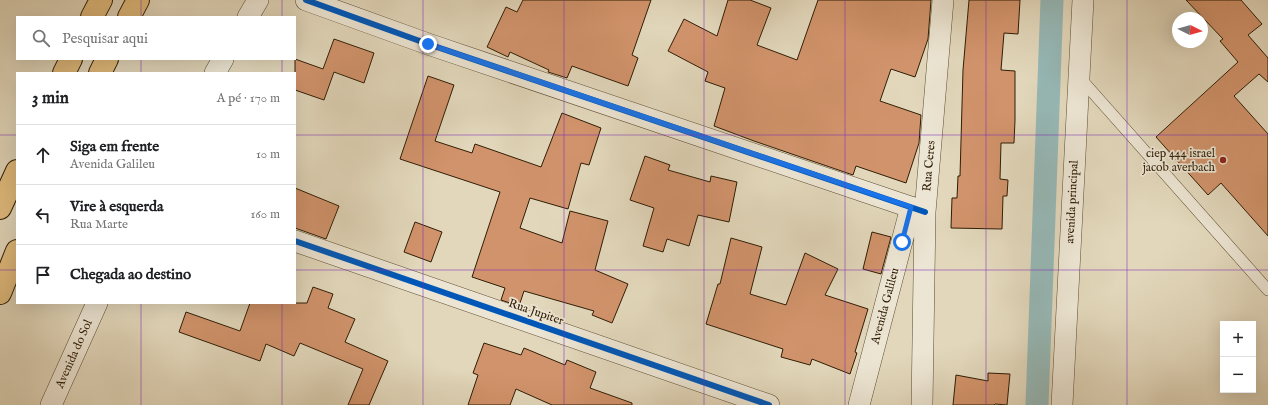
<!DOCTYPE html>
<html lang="pt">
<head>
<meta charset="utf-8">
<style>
  :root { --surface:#fff; --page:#f2f2f2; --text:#202124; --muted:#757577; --line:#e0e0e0 }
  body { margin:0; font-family:"IM FELL English",serif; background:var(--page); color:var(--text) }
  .controls { position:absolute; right:12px; bottom:12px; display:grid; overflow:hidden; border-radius:0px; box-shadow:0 4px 16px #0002 }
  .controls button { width:36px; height:36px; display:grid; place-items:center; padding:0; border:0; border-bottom:1px solid var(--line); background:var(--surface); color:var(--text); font:20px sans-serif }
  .compass { position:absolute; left:1172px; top:12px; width:36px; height:36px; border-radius:50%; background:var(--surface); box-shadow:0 4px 16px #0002; rotate:95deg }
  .stop { position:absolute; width:12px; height:12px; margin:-9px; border:3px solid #1a73e8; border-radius:50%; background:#fff }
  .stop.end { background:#1a73e8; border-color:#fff; box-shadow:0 1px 4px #0008 }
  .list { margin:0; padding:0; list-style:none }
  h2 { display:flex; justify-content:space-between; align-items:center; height:52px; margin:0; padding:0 16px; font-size:17px }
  h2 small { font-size:13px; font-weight:400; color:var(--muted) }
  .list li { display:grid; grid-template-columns:26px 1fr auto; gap:12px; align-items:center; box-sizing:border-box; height:60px; padding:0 16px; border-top:1px solid var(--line) }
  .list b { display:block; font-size:15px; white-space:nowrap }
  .list p { margin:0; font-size:13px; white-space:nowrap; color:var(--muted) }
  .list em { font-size:13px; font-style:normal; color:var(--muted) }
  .icon { flex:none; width:22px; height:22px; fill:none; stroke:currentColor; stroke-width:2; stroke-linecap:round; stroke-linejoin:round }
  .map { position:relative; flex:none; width:1268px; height:405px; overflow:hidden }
  .search { position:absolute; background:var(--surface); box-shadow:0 4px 16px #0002; left:16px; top:16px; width:280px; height:44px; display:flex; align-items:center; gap:10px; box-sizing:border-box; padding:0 14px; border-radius:0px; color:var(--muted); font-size:15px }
  .panel { position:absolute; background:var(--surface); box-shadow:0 4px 16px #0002; left:16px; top:72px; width:280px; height:232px; border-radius:0px }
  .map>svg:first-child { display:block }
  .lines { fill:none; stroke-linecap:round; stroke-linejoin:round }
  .canal { stroke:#96b8b6; stroke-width:23 }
  .building { fill:#d1936b; stroke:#2f1d05 }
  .lane-casing { stroke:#5c4c32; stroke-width:12 }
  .street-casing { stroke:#5c4c32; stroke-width:22 }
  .highway-casing { stroke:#2f1d05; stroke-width:24 }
  .lane { stroke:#ece5d3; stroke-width:11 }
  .street { stroke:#ece5d3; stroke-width:21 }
  .highway { stroke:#e1bc7e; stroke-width:22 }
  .cycleway-casing { stroke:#ece5d3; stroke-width:8 }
  .cycleway { stroke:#0057b8; stroke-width:6 }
  .route { stroke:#1a73e8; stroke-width:5 }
  .grid { fill:none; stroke:#7b2cbf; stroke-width:1; stroke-opacity:0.55 }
  .poi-dot { fill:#8f2418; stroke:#ece5d3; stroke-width:1.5 }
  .labels { text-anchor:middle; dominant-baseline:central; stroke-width:3.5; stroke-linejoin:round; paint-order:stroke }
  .poi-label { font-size:12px; fill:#2f1d05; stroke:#ece5d3; text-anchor:end }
  .street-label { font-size:12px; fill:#2f1d05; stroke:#ece5d3 }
</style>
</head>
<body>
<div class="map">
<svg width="1268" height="405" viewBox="0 0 1268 405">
  <rect width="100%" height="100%" fill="#e2d7bb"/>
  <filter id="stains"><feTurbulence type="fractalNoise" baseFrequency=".005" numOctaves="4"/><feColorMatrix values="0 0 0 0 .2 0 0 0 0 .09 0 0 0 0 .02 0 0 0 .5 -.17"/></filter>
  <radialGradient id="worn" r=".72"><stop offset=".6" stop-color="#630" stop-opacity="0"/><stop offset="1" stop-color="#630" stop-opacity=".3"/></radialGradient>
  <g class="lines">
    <path class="canal" d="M1037,405L1052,0"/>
  </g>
  <path class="building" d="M523,0H651L632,55L638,58L628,86L572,66L567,78L548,72L549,70L510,52L508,57L487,47L506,7L517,12Z
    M728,0H750L771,8L757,45L797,60L818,0H931L928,39L915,77L891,69L880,101L921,115L919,143L906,183L856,166L853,175L754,141L714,126L725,88L705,81L708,72L668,51L684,19L717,36Z
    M969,0H1020L1018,34L1004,33L1001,70L1015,71V120L1014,143H1001L1000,179L1008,180L1007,196H1003L1002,229L951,228L952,198H957L958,176H960L963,70Z
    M1186,0H1241L1262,24L1248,35L1268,58V82L1259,74L1234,96L1268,134V236L1221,183L1208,195L1156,137L1238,62L1220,41L1223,39Z
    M334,39L374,53L364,83L334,72L324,100L295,90V59L323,69Z
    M428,76L454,85L435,141L472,153L475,144L541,167L562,113L601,128L589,165L581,163L568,209L530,198L520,228L562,243L570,211L608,221L595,270L628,284L612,323L592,315L594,311L524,291L519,306L501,300L505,288L472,277L500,192L400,159Z
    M645,156L670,165L668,170L710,182L711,176L737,182L729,222L698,215L689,246L667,239L663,252L643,246L654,208L630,200Z
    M295,188L339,206L326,239L295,228Z
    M415,222L442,232L431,262L404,252Z
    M872,232L891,237L881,274L863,269Z
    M731,238L762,247L750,294L786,305L805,253L838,269L825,295L868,309L855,352L857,353L850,374L812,359L810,365L781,357L783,349L706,324L718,284H720Z
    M313,287L333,294L328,308L355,319L345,342L388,361L369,405H348L363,369L300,343L294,356L266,344L260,361L179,332L186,312L240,331L250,303H307Z
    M484,343L521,355L524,348L565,365L567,360L596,372L590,388L632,403V405H552L516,389L510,405H468L478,375L473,373Z
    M988,373L1010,374L1007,405L995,404L994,405H953L956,375L988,381Z"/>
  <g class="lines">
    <defs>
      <path id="lane" d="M1080,78L1268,290"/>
      <path id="street" d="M306,0L428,44L925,212
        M248,17L258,0
        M215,73L223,59
        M295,241L769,405
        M51,405L97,303
        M859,405L911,207
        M922,405L925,212L943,0
        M1062,405L1083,0"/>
      <path id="highway" d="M92,17L101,0
        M129,17L138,0
        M64,73L71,59
        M100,73L107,59
        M0,208L17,171
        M0,293L17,251"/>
    </defs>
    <use href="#lane" class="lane-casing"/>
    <use href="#street" class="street-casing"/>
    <use href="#highway" class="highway-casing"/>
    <use href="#lane" class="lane"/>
    <use href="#street" class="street"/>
    <use href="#highway" class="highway"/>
    <defs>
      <path id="cycleway" d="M306,0L428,44L925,212
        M295,241L769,405"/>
    </defs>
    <use href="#cycleway" class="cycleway-casing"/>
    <use href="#cycleway" class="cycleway"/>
  </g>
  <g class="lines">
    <path class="route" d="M428,44L911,207L902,242"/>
  </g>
  <path class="grid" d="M141,0V17M282,0V17M423,0V405M564,0V405M704,0V405M845,0V405M986,0V405M1127,0V405M141,59V73M282,59V73M0,135H17M295,135H1268M0,270H17M295,270H1268M141,303V405M282,303V405"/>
  <circle class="poi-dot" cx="1223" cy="160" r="4"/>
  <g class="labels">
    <g class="poi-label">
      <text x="1215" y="153">ciep 444 israel<tspan x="1215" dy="14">jacob averbach</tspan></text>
    </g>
    <g class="street-label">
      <text transform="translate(929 166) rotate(-85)">Rua Ceres</text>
      <text transform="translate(1072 202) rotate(-87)">avenida principal</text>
      <text transform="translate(885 306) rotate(-75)">Avenida Galileu</text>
      <text transform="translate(536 312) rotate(19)">Rua Jupiter</text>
      <text transform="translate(74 354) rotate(-66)">Avenida do Sol</text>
    </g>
  </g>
  <rect width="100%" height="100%" filter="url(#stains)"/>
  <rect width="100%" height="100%" fill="url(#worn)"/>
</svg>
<div class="controls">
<button>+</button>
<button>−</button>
</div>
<svg class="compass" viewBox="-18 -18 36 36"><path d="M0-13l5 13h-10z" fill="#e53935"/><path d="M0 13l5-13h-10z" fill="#757577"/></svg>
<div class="stop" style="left:902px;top:242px"></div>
<div class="stop end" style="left:428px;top:44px"></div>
<div class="search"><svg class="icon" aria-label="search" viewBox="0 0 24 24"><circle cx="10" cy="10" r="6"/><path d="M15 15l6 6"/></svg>Pesquisar aqui</div>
<section class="panel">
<h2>3 min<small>A pé · 170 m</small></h2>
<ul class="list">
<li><svg class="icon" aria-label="ahead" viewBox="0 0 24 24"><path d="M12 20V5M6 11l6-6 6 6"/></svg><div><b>Siga em frente</b><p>Avenida Galileu</p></div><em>10 m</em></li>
<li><svg class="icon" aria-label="left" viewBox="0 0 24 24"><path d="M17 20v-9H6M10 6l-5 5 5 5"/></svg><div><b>Vire à esquerda</b><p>Rua Marte</p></div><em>160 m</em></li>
<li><svg class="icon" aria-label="arrive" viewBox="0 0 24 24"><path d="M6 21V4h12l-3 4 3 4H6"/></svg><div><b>Chegada ao destino</b></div></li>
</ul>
</section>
</div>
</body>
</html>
